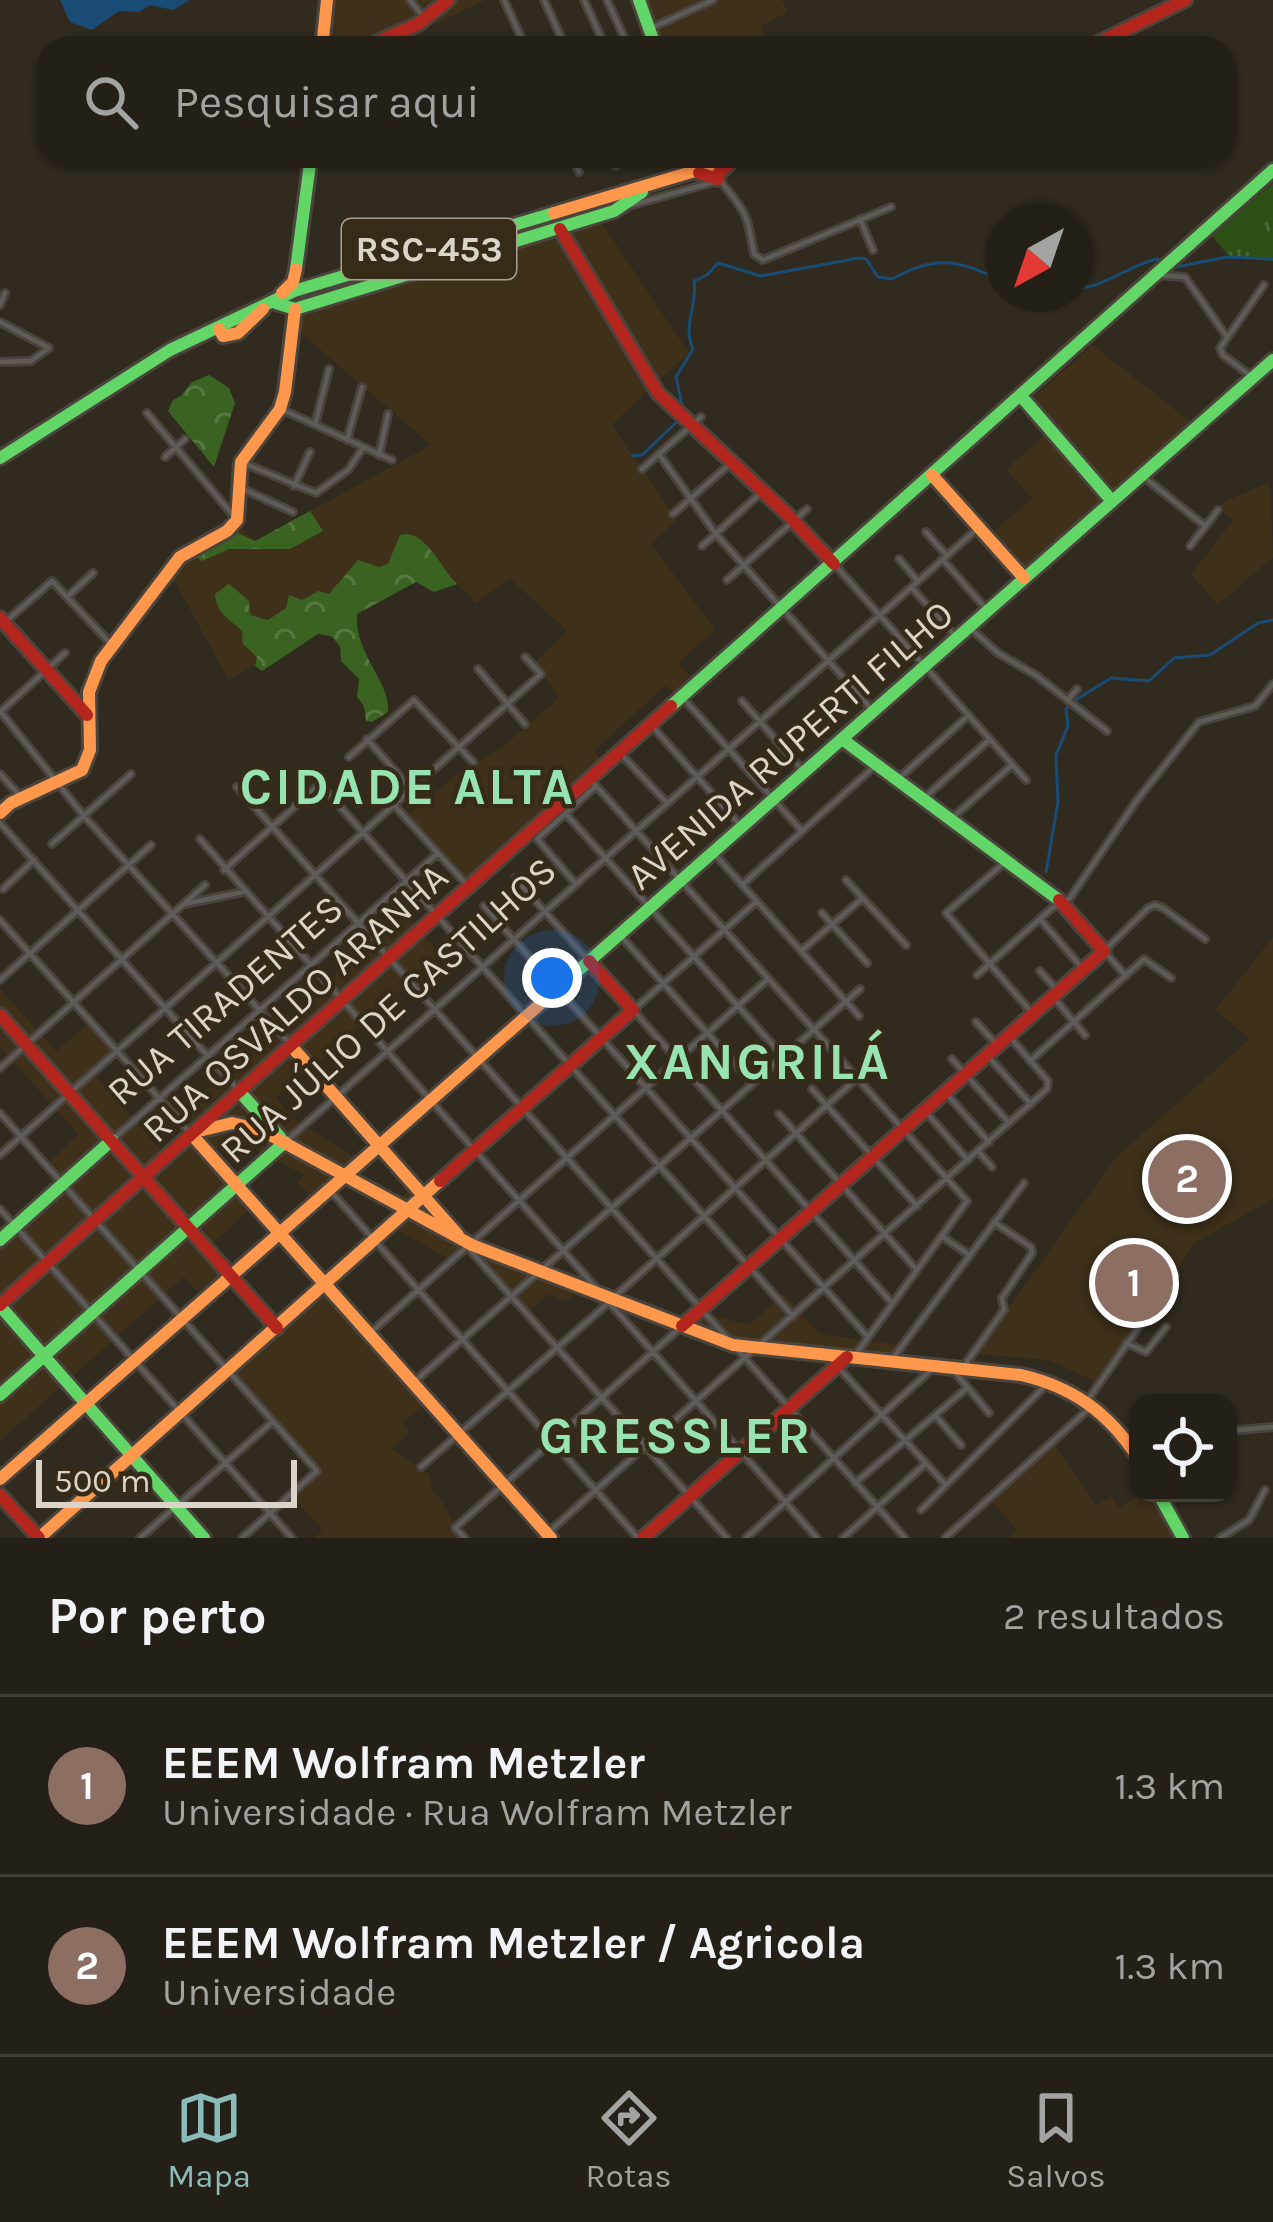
<!DOCTYPE html>
<html lang="pt">
<head>
<meta charset="utf-8">
<style>
  :root { --surface:#242017; --page:#302d24; --text:#f1f3f6; --muted:#a3a3a1; --line:#413e36; --accent:#8bbbb9 }
  body { margin:0; font-family:Karla,sans-serif; background:var(--page); color:var(--text) }
  .controls { position:absolute; right:36px; bottom:36px; display:grid; overflow:hidden; border-radius:24px; box-shadow:0 3px 9px #0004 }
  .controls button { width:108px; height:108px; display:grid; place-items:center; padding:0; border:0; border-bottom:3px solid var(--line); background:var(--surface); color:var(--text); font:60px sans-serif }
  .compass { position:absolute; left:985px; top:204px; width:108px; height:108px; border-radius:50%; background:var(--surface); box-shadow:0 3px 9px #0004; rotate:220deg }
  .scale { position:absolute; left:36px; bottom:30px; width:261px; box-sizing:border-box; padding-left:12px; border:6px solid #dbd4c9; border-top:0; font-size:33px; line-height:42px; white-space:nowrap; color:#dbd4c9; -webkit-text-stroke:9px #362b19; paint-order:stroke }
  .you { position:absolute; left:552px; top:978px; width:42px; height:42px; margin:-30px; border:9px solid #fff; border-radius:50%; background:#1a73e8; box-shadow:0 0 0 18px #1a73e833 }
  .badge { display:grid; place-items:center; width:78px; height:78px; border-radius:50%; background:var(--accent); color:#fff; font-size:39px; font-weight:700 }
  .pin { position:absolute; translate:-50% -50%; border:6px solid #fff; box-shadow:0 3px 12px #0006 }
  .list { margin:0; padding:0; list-style:none }
  h2 { display:flex; justify-content:space-between; align-items:center; height:156px; margin:0; padding:0 48px; font-size:51px }
  h2 small { font-size:39px; font-weight:400; color:var(--muted) }
  .list li { display:grid; grid-template-columns:78px 1fr auto; gap:36px; align-items:center; box-sizing:border-box; height:180px; padding:0 48px; border-top:3px solid var(--line) }
  .list b { display:block; font-size:45px; white-space:nowrap }
  .list p { margin:0; font-size:39px; white-space:nowrap; color:var(--muted) }
  .list em { font-size:39px; font-style:normal; color:var(--muted) }
  .icon { flex:none; width:66px; height:66px; fill:none; stroke:currentColor; stroke-width:2; stroke-linecap:round; stroke-linejoin:round }
  .map { position:relative; flex:none; width:1273px; height:1538px; overflow:hidden }
  .search { position:absolute; background:var(--surface); box-shadow:0 3px 9px #0004; left:36px; right:36px; top:36px; height:132px; display:flex; align-items:center; gap:30px; box-sizing:border-box; padding:0 42px; border-radius:36px; color:var(--muted); font-size:45px }
  .sheet { height:516px; background:var(--surface) }
  nav { display:flex; justify-content:space-around; align-items:center; box-sizing:border-box; height:168px; border-top:3px solid var(--line); background:var(--surface); font-size:33px; color:var(--muted) }
  nav a { display:grid; justify-items:center; gap:6px }
  nav .on { color:var(--accent) }
  .map>svg:first-child { display:block }
  .built { fill:#3e3019 }
  .forest { fill:url(#forest-crowns) }
  .park { fill:url(#park-tufts) }
  .water { fill:#194c75 }
  .lines { fill:none; stroke-linecap:round; stroke-linejoin:round }
  .stream { stroke:#194c75; stroke-width:3 }
  .street-casing { stroke:#4a443c; stroke-width:10 }
  .fast-casing { stroke:#4a443c; stroke-width:18 }
  .slow-casing { stroke:#4a443c; stroke-width:18 }
  .jam-casing { stroke:#4a443c; stroke-width:18 }
  .street { stroke:#5f5b58; stroke-width:4.5 }
  .fast { stroke:#63d668; stroke-width:12 }
  .slow { stroke:#ff974d; stroke-width:12 }
  .jam { stroke:#b3261e; stroke-width:12 }
  .labels { text-anchor:middle; dominant-baseline:central; stroke-width:9; stroke-linejoin:round; paint-order:stroke }
  .shield { fill:#362b19; stroke:#aaa194; stroke-width:3 }
  .shield-label { font-size:36px; font-weight:bold; fill:#dbd4c9 }
  .street-label { font-size:39px; fill:#dbd4c9; stroke:#362b19 }
  .district-label { font-size:51px; font-weight:bold; letter-spacing:3px; fill:#98e3b3; stroke:#362b19 }
</style>
</head>
<body>
<div class="map">
<svg width="1273" height="1538" viewBox="0 0 1273 1538">
  <defs>
    <pattern id="forest-crowns" width="20" height="18" patternUnits="userSpaceOnUse" patternTransform="scale(3)"><rect width="20" height="18" fill="#3a6321"/><path d="M2 6a3 3 0 1 1 6 0M12 15a3 3 0 1 1 6 0" fill="none" stroke="#567840"/></pattern>
    <pattern id="park-tufts" width="24" height="20" patternUnits="userSpaceOnUse" patternTransform="scale(3)"><rect width="24" height="20" fill="#2d4f16"/><path d="M3 7l-1-3M5 7V3M7 7l1-3M15 17l-1-3M17 17v-4M19 17l1-3" fill="none" stroke="#4b6737"/></pattern>
  </defs>
  <rect width="100%" height="100%" fill="#302a1f"/>
  <path class="built" d="M332,0H485L436,24L426,13L414,24L358,48H326Z
    M643,0H782L788,12L761,26L770,48H659L651,31L656,27Z
    M600,220L689,353L656,383L565,231Z
    M555,233L649,389L612,425L677,520L651,544L715,629L679,664L690,676L673,692L665,686L594,751L599,758L464,880L407,816L460,772L500,749L559,698L534,663L567,631L510,579L476,603L441,568L228,680L173,578L189,558L231,539L241,528L255,541L431,445L296,329L299,312Z
    M1093,345L1192,423L1111,494L1029,401Z
    M1046,434L1105,500L1024,571L991,534L1032,498L1006,469Z
    M1270,482L1273,557L1218,605L1191,574L1233,520L1219,508L1224,502Z
    M404,912L441,955L276,1098L294,1119L359,1160L314,1200L298,1183L304,1175L252,1147L223,1144L212,1154L178,1116Z
    M1273,937V1199L1195,1243L1097,1382L1048,1360L976,1354L1115,1158L1250,1039L1215,1010Z
    M0,989L56,1051L88,1024L112,1050L91,1070L165,1155L0,1300V1246L68,1186L48,1163L78,1134L0,1047Z
    M192,1140L231,1183L0,1390V1310Z
    M412,1187L463,1246L449,1259L394,1228L412,1211L397,1201Z
    M236,1190L252,1208L203,1252L225,1277L203,1297L184,1277L0,1441V1400Z
    M475,1252L502,1261L578,1291L565,1302L549,1294L529,1312Z
    M326,1293L425,1404L403,1423L410,1432L392,1449L430,1475L432,1493L439,1497L454,1522L448,1528L458,1538H315L322,1530L293,1497L321,1471L234,1372Z
    M784,1294L820,1334L900,1345L889,1360L737,1344L688,1325L701,1313L749,1325Z
    M1054,1444L1096,1506L1112,1496L1119,1508L1143,1493H1151L1173,1538H1009L1018,1531L992,1502Z"/>
  <path class="forest" d="M209,375L229,388L235,403L214,467L168,411L173,400L181,396L192,382Z
    M310,511L323,531L290,549H229L202,561L195,556L238,533L255,541Z
    M407,534C429,537 441,568 457,584L434,592L416,582L357,614C354,654 391,682 388,712L372,722L366,721L364,706L357,697L359,679L341,661L340,646L331,636L318,634L262,671L255,666L257,657L243,644L242,631C229,618 217,615 215,594L229,584L249,601L250,615L268,620L286,608L289,595L302,600L319,591L329,594L358,560L379,567L388,564L400,535Z"/>
  <path class="park" d="M1273,183V261L1229,256L1212,236Z"/>
  <path class="water" d="M60,0H190L173,10L150,5L139,12L119,11L92,30L70,22Z"/>
  <g class="lines">
    <path class="stream" d="M1171,268L1227,257L1273,259
      M1075,287C1097,292 1131,264 1157,259L1162,262
      M684,414L676,377L693,349C682,325 698,305 694,281L707,275L718,263L761,276L859,258L866,259L878,277L892,279C936,254 958,260 1003,281
      M632,456L642,455L679,420
      M1074,701L1111,678L1149,681L1174,658L1210,655L1258,623L1273,620
      M1046,872L1058,802L1056,755L1068,726L1066,709L1071,705"/>
    <defs>
      <path id="street" d="M410,0L425,19
        M504,0L526,48
        M544,0L566,48
        M584,0L606,48
        M607,0L629,48
        M649,29L713,0
        M636,48L653,41
        M572,156L579,172
        M612,156L616,166
        M651,156V157
        M722,183C747,213 748,217 754,254L763,260L891,207
        M632,205L714,182
        M860,219L873,250
        M1157,275L1185,277L1227,337
        M0,305L5,293
        M0,322L49,348L31,361L0,362
        M1251,376L1223,355L1220,348L1264,285
        M283,410L392,460
        M147,413L237,520
        M315,425L329,369
        M347,440L362,387
        M659,454L716,534L873,711
        M379,455L388,414
        M165,457L185,439
        M241,462L316,493L348,470L363,448
        M642,469L701,417
        M1144,477L1205,526
        M294,486L310,452
        M239,487L293,512
        M673,514L732,462
        M926,532L947,556
        M702,546L763,491
        M1190,546L1218,510
        M899,559L918,581
        M944,561L988,611
        M835,565L1026,780
        M727,580L807,509
        M912,588L957,638
        M68,596L93,573
        M4,623L52,581L111,644
        M969,627L998,653L1037,676L1107,731
        M478,669L525,724
        M683,698L802,831
        M1068,700L1077,689
        M742,701L804,772
        M0,711L84,816L292,1046
        M0,712L65,653
        M652,726L740,825
        M367,739L411,789
        M621,754L666,802
        M349,757L414,700L473,762
        M0,774L22,798
        M590,779L967,1201L853,1358
        M897,780L969,715
        M237,787L905,1538
        M923,799L990,739
        M394,805L467,885
        M566,814L782,1055
        M951,819L1012,765
        M0,823L240,1092
        M200,839L817,1538
        M52,844L131,774
        M713,852L859,1016
        M1004,863L946,913L1033,1014
        M224,870L320,784L793,1316
        M515,878L589,961
        M846,880L906,945
        M576,884L537,839L596,786
        M742,885L876,765
        M3,889L34,860
        M757,901L633,1010L892,1303
        M184,904L243,892
        M484,906L868,1337
        M822,913L867,963
        M1040,919L1083,969
        M0,920L192,1135
        M620,935L752,1083
        M801,951L863,898
        M1040,971L1058,991
        M977,975L1052,908L1070,898L1137,800L1199,722L1255,706L1273,684
        M1126,976L1104,951L1148,908L1155,905L1163,908L1205,939
        M0,980L151,845
        M1054,998L1085,1035
        M976,1022L998,1046
        M987,1055L1031,1104
        M952,1059L1009,1123
        M1030,1061L1144,959L1171,978
        M0,1068L205,885
        M812,1089L917,1206
        M945,1092L989,1142
        M924,1110L968,1160
        M0,1113L317,1471L242,1538
        M779,1114L917,1270
        M112,1140L437,854
        M285,1142L977,529
        M978,1151L992,1167
        M0,1155L541,674L525,657
        M329,1189L638,1538
        M0,1209L292,1538
        M943,1237L968,1254
        M470,1250L727,1538
        M614,1297L855,1080
        M370,1333L768,979
        M1126,1343L1146,1352L1166,1327
        M827,1355L945,1484
        M890,1362L1024,1183
        M961,1370L1004,1310L1002,1298L1032,1253L1031,1247L994,1222
        M954,1371L989,1413
        M414,1382L860,989
        M1087,1401L1175,1275
        M935,1415L961,1445
        M1228,1431L1273,1427
        M421,1467L606,1305
        M855,1483L967,1388
        M921,1510L1049,1382
        M140,1538L271,1423
        M465,1538L455,1528L682,1326
        M542,1538L1047,1089L1048,1081L1009,1036
        M746,1538L933,1368
        M843,1538L925,1464
        M945,1538L1092,1406
        M1220,1538L1249,1520L1265,1490"/>
      <path id="fast" d="M639,0L656,48
        M296,269L311,156
        M276,303L295,309L614,211L642,192
        M1021,396L1112,501
        M0,458L170,350L294,291L554,213
        M671,706L1273,170
        M842,739L1059,900
        M571,977L1273,360
        M240,1092L280,1137
        M0,1240L112,1140
        M0,1306L204,1538
        M0,1395L285,1142
        M1158,1493L1183,1538"/>
      <path id="slow" d="M322,48L327,0
        M554,213L745,156
        M282,293L293,282L296,269
        M219,329L223,336L238,333L263,309
        M932,475L1024,578
        M0,813L11,803L82,770L90,750L89,692L101,661L180,557L227,531L237,520L241,462L280,409L285,392L295,309
        M292,1047L458,1235
        M203,1130L232,1123L261,1130L472,1245L733,1345L1021,1375C1073,1387 1109,1413 1138,1458
        M193,1136L551,1538
        M0,1479L571,977
        M39,1538L440,1181"/>
      <path id="jam" d="M364,48L418,24L448,0
        M1088,48L1185,0
        M695,156V157
        M699,173L718,179L719,172L728,165
        M560,229L658,393L786,513L834,564
        M0,618L87,715
        M0,1015L277,1328
        M440,1181L633,1010L589,961
        M0,1305L671,706
        M682,1326L1104,951L1059,900
        M0,1495L39,1538
        M643,1538L847,1357"/>
    </defs>
    <use href="#street" class="street-casing"/>
    <use href="#fast" class="fast-casing"/>
    <use href="#slow" class="slow-casing"/>
    <use href="#jam" class="jam-casing"/>
    <use href="#street" class="street"/>
    <use href="#fast" class="fast"/>
    <use href="#slow" class="slow"/>
    <use href="#jam" class="jam"/>
  </g>
  <g class="labels">
    <rect class="shield" x="342" y="219" width="174" height="60" rx="9"/>
    <g class="shield-label">
      <text x="429" y="249">RSC-453</text>
    </g>
    <g class="street-label">
      <text transform="translate(790 745) rotate(-41)">AVENIDA RUPERTI FILHO</text>
      <text transform="translate(225 1000) rotate(-41)">RUA TIRADENTES</text>
      <text transform="translate(295 1003) rotate(-42)">RUA OSVALDO ARANHA</text>
      <text transform="translate(388 1010) rotate(-42)">RUA JÚLIO DE CASTILHOS</text>
    </g>
    <g class="district-label">
      <text x="408" y="787">CIDADE ALTA</text>
      <text x="758" y="1062">XANGRILÁ</text>
      <text x="676" y="1436">GRESSLER</text>
    </g>
  </g>
</svg>
<div class="controls">
<button><svg class="icon" aria-label="locate" viewBox="0 0 24 24"><circle cx="12" cy="12" r="6"/><path d="M12 2v4M12 18v4M2 12h4M18 12h4"/></svg></button>
</div>
<svg class="compass" viewBox="-18 -18 36 36"><path d="M0-13l5 13h-10z" fill="#e53935"/><path d="M0 13l5-13h-10z" fill="#a3a3a1"/></svg>
<div class="scale">500 m</div>
<div class="you"></div>
<div class="pin badge" style="left:1134px;top:1283px;background:#8d6e63">1</div>
<div class="pin badge" style="left:1187px;top:1179px;background:#8d6e63">2</div>
<div class="search"><svg class="icon" aria-label="search" viewBox="0 0 24 24"><circle cx="10" cy="10" r="6"/><path d="M15 15l6 6"/></svg>Pesquisar aqui</div>
</div>
<section class="sheet">
<h2>Por perto<small>2 resultados</small></h2>
<ul class="list">
<li><span class="badge" style="background:#8d6e63">1</span><div><b>EEEM Wolfram Metzler</b><p>Universidade · Rua Wolfram Metzler</p></div><em>1.3 km</em></li>
<li><span class="badge" style="background:#8d6e63">2</span><div><b>EEEM Wolfram Metzler / Agricola</b><p>Universidade</p></div><em>1.3 km</em></li>
</ul>
</section>
<nav>
<a class="on"><svg class="icon" aria-label="map" viewBox="0 0 24 24"><path d="M3 6l6-2 6 2 6-2v14l-6 2-6-2-6 2zM9 4v14M15 6v14"/></svg>Mapa</a>
<a><svg class="icon" aria-label="directions" viewBox="0 0 24 24"><path d="M12 3l9 9-9 9-9-9zM9 14v-3h6M13 9l2 2-2 2"/></svg>Rotas</a>
<a><svg class="icon" aria-label="saved" viewBox="0 0 24 24"><path d="M7 4h10v16l-5-4-5 4z"/></svg>Salvos</a>
</nav>
</body>
</html>
